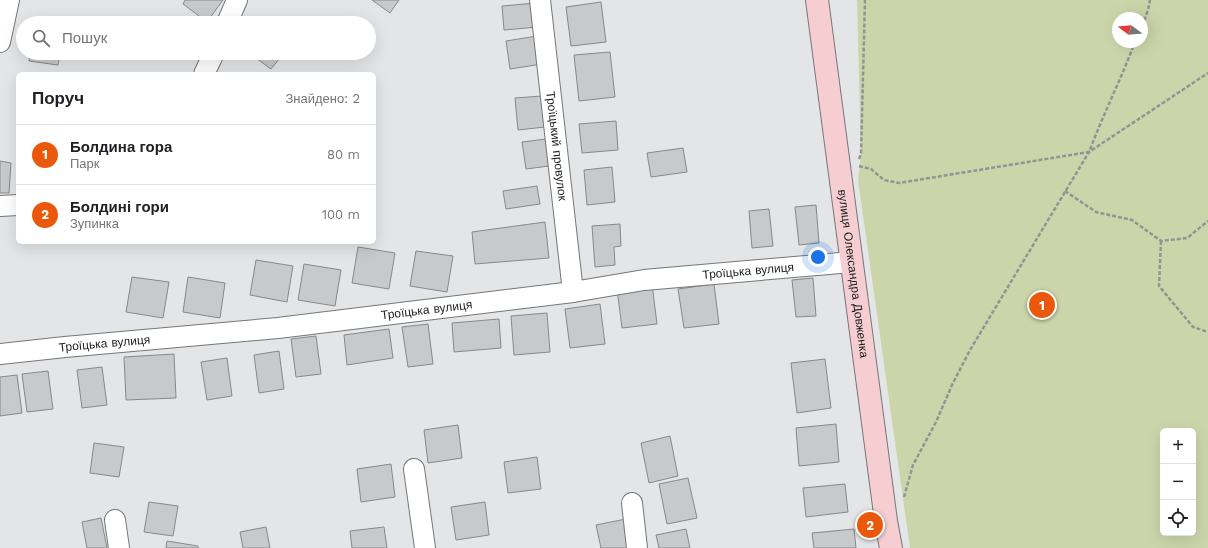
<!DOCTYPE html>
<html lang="uk">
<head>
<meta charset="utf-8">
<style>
  :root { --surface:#fff; --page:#f2f2f2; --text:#202124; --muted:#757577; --line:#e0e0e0; --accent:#ea580c }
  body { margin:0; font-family:"Work Sans",sans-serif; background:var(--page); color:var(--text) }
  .controls { position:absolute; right:12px; bottom:12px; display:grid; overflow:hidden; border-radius:6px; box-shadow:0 4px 16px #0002 }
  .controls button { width:36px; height:36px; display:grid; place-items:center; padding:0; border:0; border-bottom:1px solid var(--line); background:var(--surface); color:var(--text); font:20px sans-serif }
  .compass { position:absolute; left:1112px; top:12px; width:36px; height:36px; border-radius:50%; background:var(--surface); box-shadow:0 4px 16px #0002; rotate:286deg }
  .you { position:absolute; left:818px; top:257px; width:14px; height:14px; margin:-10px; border:3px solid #fff; border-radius:50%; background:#1a73e8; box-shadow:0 0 0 6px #1a73e833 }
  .badge { display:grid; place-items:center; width:26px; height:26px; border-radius:50%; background:var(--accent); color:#fff; font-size:13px; font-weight:700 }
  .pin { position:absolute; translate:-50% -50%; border:2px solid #fff; box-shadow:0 1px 4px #0006 }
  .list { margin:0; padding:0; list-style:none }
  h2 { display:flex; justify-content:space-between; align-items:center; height:52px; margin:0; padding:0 16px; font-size:17px }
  h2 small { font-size:13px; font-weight:400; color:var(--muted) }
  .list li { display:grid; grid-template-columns:26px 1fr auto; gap:12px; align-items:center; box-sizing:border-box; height:60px; padding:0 16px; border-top:1px solid var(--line) }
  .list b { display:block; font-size:15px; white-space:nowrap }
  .list p { margin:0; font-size:13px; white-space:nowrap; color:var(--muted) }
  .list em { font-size:13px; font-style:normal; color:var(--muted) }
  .icon { flex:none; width:22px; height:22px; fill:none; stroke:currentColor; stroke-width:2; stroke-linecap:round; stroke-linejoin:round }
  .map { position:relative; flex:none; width:1208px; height:548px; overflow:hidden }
  .search { position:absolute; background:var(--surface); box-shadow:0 4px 16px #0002; left:16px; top:16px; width:360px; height:44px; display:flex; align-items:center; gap:10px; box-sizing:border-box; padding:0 14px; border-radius:22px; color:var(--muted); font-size:15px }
  .panel { position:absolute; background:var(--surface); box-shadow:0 4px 16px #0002; left:16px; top:72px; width:360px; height:172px; border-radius:6px }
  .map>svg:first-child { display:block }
  .green { fill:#ccd5aa; fill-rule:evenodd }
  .building { fill:#c8c9cb; stroke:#86888a }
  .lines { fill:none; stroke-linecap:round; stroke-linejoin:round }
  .minor-casing { stroke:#757678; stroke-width:22 }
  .secondary-casing { stroke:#757678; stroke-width:24 }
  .path { stroke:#929394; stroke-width:2.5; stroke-dasharray:4 2; stroke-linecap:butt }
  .minor { stroke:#fff; stroke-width:20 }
  .secondary { stroke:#f6ced2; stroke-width:22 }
  .labels { text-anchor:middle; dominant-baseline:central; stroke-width:3; stroke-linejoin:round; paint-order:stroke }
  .street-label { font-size:12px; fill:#1c1d1d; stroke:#f1f2f4 }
</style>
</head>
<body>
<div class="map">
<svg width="1208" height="548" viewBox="0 0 1208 548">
  <rect width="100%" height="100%" fill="#e4e5e7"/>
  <path class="green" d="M857,0H1208V548H910L858,180L861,154ZM1118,18H1142V42H1118ZM1163,431H1193V533H1163Z"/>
  <path class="building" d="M185,0H223L207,22L183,4Z
    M372,0H399L390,13Z
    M601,2L606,42L571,46L566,7Z
    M536,3L538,27L504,30L502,6Z
    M537,36L542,64L510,69L506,41Z
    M610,52L615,97L579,101L574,55Z
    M30,53H60L58,65L29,61Z
    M249,53H284L271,69Z
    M542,96L545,127L518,130L515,98Z
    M616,121L618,150L582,153L579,124Z
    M546,139L549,166L526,169L522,142Z
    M683,148L687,172L651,177L647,153Z
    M0,161L11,163L9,193H0Z
    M612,167L615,202L587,205L584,170Z
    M537,186L540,204L506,209L503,191Z
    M816,205L819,243L799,245L795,207Z
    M769,209L773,246L752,248L749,211Z
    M545,222L549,258L475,264L472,232Z
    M620,224L621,246L614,247L615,265L595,267L592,226Z
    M358,247L395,253L389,289L352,283Z
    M416,251L453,256L447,292L410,286Z
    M256,260L293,266L287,302L250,295Z
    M304,264L341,270L335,306L298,300Z
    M132,277L169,282L163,318L126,312Z
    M188,277L225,283L220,318L183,312Z
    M813,278L816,316L796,317L792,280Z
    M652,284L657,324L622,328L617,289Z
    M714,284L719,324L684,328L678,289Z
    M600,304L605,344L570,348L565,309Z
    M547,313L550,352L514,355L511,316Z
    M499,319L501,348L454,352L452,323Z
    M428,324L433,364L408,367L402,327Z
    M389,329L393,358L347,365L344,335Z
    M316,336L321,374L296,377L291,339Z
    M279,351L284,389L259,393L254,355Z
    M174,354L176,398L126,400L124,357Z
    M227,358L232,396L207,400L201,362Z
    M825,359L831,408L797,413L791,363Z
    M102,367L107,405L82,408L77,370Z
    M48,371L53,409L27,412L22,374Z
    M17,375L22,413L0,416V377Z
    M836,424L839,462L799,466L796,428Z
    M458,425L462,458L428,463L424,430Z
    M670,436L678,476L649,483L641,443Z
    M94,443L124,447L119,477L90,473Z
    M537,457L541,489L508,493L504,462Z
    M391,464L395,497L361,502L357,469Z
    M688,478L697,518L667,524L659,484Z
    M845,484L848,512L806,517L803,488Z
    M149,502L178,506L173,536L144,532Z
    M485,502L489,535L456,540L451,507Z
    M101,518L107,548H87L82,522Z
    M626,519L632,548H601L596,525Z
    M266,527L270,548H243L240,532Z
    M384,527L387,548H352L350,531Z
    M686,529L690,548H659L656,535Z
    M854,529L856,548H814L812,533Z
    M167,541L198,546V548H166Z"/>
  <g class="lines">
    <defs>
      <g id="minor">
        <path id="s1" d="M540,0L573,292"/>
        <path d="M227,23L237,0"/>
        <path d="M0,42L9,0"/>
        <path d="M204,74L214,53"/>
        <path d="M0,206L18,205"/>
        <path id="s2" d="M0,354L65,347L278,328L573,292L644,280L852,262"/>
        <path d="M414,469L425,548"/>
        <path d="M632,503L637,548"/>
        <path d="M115,520L119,548"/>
      </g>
      <g id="secondary">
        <path id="s3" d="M817,0L886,521L891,548"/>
      </g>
    </defs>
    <use href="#minor" class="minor-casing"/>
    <use href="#secondary" class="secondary-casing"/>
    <path class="path" d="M1142,26L1148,10L1150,0
      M859,159L861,154L865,0
      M859,166L871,169L884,180L899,183L1089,152C1103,115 1121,79 1135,42
      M1065,191L1096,212L1132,220L1161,241L1187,238L1208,221
      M1161,241L1159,286L1193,327L1208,332
      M904,497L913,465L936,422L952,385L970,350L1089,152L1208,73"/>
    <use href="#minor" class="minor"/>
    <use href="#secondary" class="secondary"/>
  </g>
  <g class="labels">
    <g class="street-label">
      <text stroke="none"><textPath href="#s1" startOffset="147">Троїцький провулок</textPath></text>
      <text stroke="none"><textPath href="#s2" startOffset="753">Троїцька вулиця</textPath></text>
      <text stroke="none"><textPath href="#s3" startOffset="276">вулиця Олександра Довженка</textPath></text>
      <text stroke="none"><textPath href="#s2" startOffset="429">Троїцька вулиця</textPath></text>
      <text stroke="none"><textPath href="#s2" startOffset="105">Троїцька вулиця</textPath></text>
    </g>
  </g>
</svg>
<div class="controls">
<button>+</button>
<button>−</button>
<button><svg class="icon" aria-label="locate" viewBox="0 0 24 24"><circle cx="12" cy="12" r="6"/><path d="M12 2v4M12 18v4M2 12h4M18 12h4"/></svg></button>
</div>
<svg class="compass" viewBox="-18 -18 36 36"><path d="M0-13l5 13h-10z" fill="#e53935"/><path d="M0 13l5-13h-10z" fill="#757577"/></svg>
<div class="you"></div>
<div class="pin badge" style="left:1042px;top:305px">1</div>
<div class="pin badge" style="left:870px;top:525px">2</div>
<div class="search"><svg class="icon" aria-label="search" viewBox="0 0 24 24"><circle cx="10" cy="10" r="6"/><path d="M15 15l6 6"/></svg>Пошук</div>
<section class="panel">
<h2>Поруч<small>Знайдено: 2</small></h2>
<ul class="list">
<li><span class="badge">1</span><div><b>Болдина гора</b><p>Парк</p></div><em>80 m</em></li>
<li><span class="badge">2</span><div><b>Болдині гори</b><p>Зупинка</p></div><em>100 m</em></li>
</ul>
</section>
</div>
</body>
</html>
